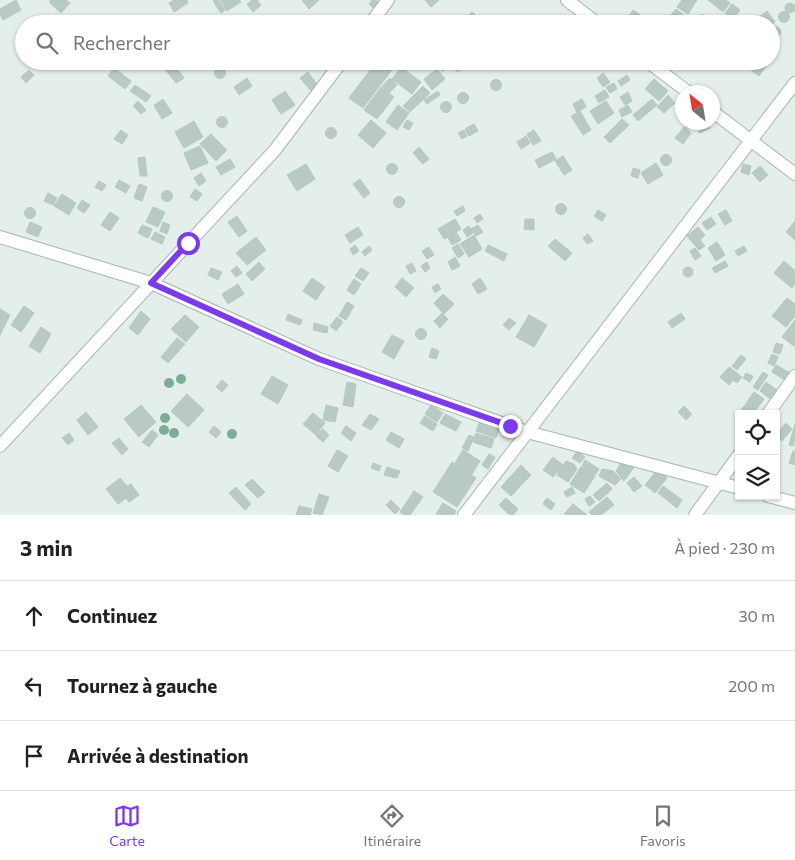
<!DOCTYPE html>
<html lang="fr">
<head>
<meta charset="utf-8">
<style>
  :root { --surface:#fff; --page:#f2f2f2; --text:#202124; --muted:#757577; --line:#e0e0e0; --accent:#7c3aed }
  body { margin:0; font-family:Commissioner,sans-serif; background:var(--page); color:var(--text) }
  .controls { position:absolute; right:15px; bottom:15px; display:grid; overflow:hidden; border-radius:0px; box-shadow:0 1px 4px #0004 }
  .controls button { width:45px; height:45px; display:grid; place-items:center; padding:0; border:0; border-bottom:1px solid var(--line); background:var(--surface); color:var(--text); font:25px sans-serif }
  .compass { position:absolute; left:675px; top:85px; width:45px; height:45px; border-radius:50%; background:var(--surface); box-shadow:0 1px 4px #0004; rotate:330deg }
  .stop { position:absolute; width:15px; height:15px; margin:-11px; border:4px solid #7c3aed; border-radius:50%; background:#fff }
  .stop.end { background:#7c3aed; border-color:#fff; box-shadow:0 1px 5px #0008 }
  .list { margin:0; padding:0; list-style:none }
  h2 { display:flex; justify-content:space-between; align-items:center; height:65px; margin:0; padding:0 20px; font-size:21px }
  h2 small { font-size:16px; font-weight:400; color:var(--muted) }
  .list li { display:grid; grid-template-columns:32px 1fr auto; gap:15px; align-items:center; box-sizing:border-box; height:70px; padding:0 20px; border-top:1px solid var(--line) }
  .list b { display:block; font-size:19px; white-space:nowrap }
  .list em { font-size:16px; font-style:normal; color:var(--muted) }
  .icon { flex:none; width:28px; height:28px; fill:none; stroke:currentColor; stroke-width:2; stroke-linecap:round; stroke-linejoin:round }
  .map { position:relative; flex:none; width:795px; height:515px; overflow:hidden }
  .search { position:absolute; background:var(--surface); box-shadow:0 1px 4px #0004; left:15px; right:15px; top:15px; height:55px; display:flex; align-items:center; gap:12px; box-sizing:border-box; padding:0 18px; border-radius:28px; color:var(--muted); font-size:19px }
  .sheet { height:275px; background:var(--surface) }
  nav { display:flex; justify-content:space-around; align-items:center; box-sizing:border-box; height:70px; border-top:1px solid var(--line); background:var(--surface); font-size:14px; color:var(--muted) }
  nav a { display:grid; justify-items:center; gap:2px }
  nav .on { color:var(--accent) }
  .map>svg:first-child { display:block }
  .building { fill:#b9c9c3; stroke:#b6c8c2 }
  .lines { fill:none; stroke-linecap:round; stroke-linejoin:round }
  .minor-casing { stroke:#a6b6b2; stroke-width:14 }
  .minor { stroke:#fff; stroke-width:12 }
  .tree { fill:#7ead95 }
  .route { stroke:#7c3aed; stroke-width:6 }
</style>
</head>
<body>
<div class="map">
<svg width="795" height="515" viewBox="0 0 795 515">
  <rect width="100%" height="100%" fill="#e4eeea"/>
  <path class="building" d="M16,0L21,10L3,20L0,15V9Z
    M51,0H66L70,3L61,13L49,2Z
    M174,0H187L188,3L174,12L169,3Z
    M215,0H218L225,10L221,13L213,1Z
    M220,0H239L241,2L227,11Z
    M252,0H257L261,5L253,12L247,4Z
    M302,0H319L309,9Z
    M372,0H376L380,4L375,10L369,4Z
    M425,0H439L431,7Z
    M682,0H697L688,14L677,7Z
    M708,0H726L730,3L723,12Z
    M785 8a5 5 0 1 1 10 0a5 5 0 1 1-10 0Z
    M732,4L740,10L733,19L725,13Z
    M676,9L685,16L678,24H667L665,22Z
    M633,10L645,18L641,24H628L625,22Z
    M767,11L775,22L771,25L763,24L759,17Z
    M778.5 17a5.5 5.5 0 1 1 11 0a5.5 5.5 0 1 1-11 0Z
    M472,12L482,20L480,24H462Z
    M702,14L715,24H696Z
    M152,16L158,23L157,24H149L147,21Z
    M771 32a5 5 0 1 1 10 0a5 5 0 1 1-10 0Z
    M453 66a5 5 0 1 1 10 0a5 5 0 1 1-10 0Z
    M136,61H146V64L144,67L140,68L137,65Z
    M321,61H331L333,64L327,69Z
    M377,61H386L394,67L363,108L349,98Z
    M424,61H440L436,69Z
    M441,61L448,64L443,71L437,67Z
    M739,61H770L759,76Z
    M172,62L184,78L176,83L164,68Z
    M401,67L421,82L412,94L392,79Z
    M214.5 73a5.5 5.5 0 1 1 11 0a5.5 5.5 0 1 1-11 0Z
    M114,68L131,81L125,89L108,76Z
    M437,69L445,79L432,90L424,79Z
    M29,70L34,75L26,83L21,77Z
    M308,72L319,87L312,92L300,78Z
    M603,73L610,82L603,87L597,78Z
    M627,75L630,80L621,86L618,81Z
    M247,78L252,86L239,95L234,87Z
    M390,78L397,85L389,93L382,86Z
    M654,79L668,91L659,101L645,89Z
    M490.5 85a5.5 5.5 0 1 1 11 0a5.5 5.5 0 1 1-11 0Z
    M614,83L617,89L610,93L606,87Z
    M135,85L151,96L146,102L130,91Z
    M423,86L430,93L410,112L403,106Z
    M381,87L394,97L377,119L364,110Z
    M605,90L609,97L599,103L595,96Z
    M285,91L295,105L281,114L272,100Z
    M438,91L440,95L427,104L424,100Z
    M628,92L632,101L625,105L620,97Z
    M457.5 98a5.5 5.5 0 1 1 11 0a5.5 5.5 0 1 1-11 0Z
    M668,95L675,103L664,113L657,107Z
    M163,99L172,113L162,119L154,105Z
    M582,99L586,107L577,112L573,104Z
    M652,99L657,105L638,121L633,115Z
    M138,101L146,110L141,114L133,106Z
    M606,101L614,113L598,124L590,111Z
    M440.5 107a5.5 5.5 0 1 1 11 0a5.5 5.5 0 1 1-11 0Z
    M398,105L409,113L397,130L386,122Z
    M628,105L632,112L622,117L619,110Z
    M580,111L591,130L583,135L571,116Z
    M216.5 122a5.5 5.5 0 1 1 11 0a5.5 5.5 0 1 1-11 0Z
    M622,119L629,125L610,143L604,137Z
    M371,120L386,133L373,148L358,135Z
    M407,120L413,123L409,130L403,127Z
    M194,121L203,137L184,148L175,132Z
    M684,122H695V124L692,128H688L685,126Z
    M702,122H708L710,128L700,133L696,126Z
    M474,124L478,131L469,136L465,129Z
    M684,127L691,133L683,144L675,138Z
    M325.5 133a5.5 5.5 0 1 1 11 0a5.5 5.5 0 1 1-11 0Z
    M121,130L128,135L122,144L114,139Z
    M464,130L467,136L462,139L458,133Z
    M534,130L541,141L533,145L527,134Z
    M211,134L227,150L216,161L200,144Z
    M526,136L530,143L521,149L517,142Z
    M200,146L208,163L191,170L184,153Z
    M419,147L429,159L423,164L413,153Z
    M552,152L556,159L539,168L535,160Z
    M660.5 160a5.5 5.5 0 1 1 11 0a5.5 5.5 0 1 1-11 0Z
    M563,156L572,170L564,175L555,161Z
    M145,157L147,176H140L138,158Z
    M230,159L235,167L221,175L216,167Z
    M656,163L663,175L648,184L641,173Z
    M386.5 169a5.5 5.5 0 1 1 11 0a5.5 5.5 0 1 1-11 0Z
    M306,164L315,179L297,191L287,175Z
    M743,164L751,166L749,175L741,172Z
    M760,166L768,175L760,182L752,173Z
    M633,168L640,170L638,178L631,176Z
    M201,173L206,181L199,186L194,178Z
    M360,179L370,193L364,198L353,184Z
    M119,180L130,186L126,193L115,187Z
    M99,181L106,185L102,191L95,187Z
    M139,184L147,187L142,201L134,198Z
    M195,189L202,194L197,201L190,197Z
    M161.5 196a5.5 5.5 0 1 1 11 0a5.5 5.5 0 1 1-11 0Z
    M48,193L57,198L53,205L44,201Z
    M62,194L76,203L69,215L54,206Z
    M393.5 202a5.5 5.5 0 1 1 11 0a5.5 5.5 0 1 1-11 0Z
    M82,200L90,205L84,213L77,208Z
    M555.5 209a5.5 5.5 0 1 1 11 0a5.5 5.5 0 1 1-11 0Z
    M463,206L465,211L457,216L454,211Z
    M153,207L165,212L158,227L146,222Z
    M24.5 213a5.5 5.5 0 1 1 11 0a5.5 5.5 0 1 1-11 0Z
    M598,210L606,215L602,221L594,216Z
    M726,210L732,221L725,225L718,214Z
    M110,212L119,218L110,231L101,225Z
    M480,214L483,219L477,223L474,218Z
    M237,216L247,231L239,237L228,222Z
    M711,217L716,224L707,230L702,223Z
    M455,219L461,229L456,232L461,240L452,245L448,237L444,239L438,229Z
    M525,219H534V230L524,229Z
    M795,221V240L786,232Z
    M30,222L42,227L38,237L26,232Z
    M163,222L170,225L167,234L160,231Z
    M142,225L152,229L148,238L138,233Z
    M478,225L483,232L476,236L471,229Z
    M469,226L473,233L467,237L463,230Z
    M358,227L363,235L350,243L345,235Z
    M698,227L705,235L700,240L705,246L699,250L687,236Z
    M155,232L165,237L162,244L151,239Z
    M588,234L593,241L587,244L583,238Z
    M474,235L482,249L469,257L460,244Z
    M256,237L266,250L247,265L236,253Z
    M555,239L572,253L565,261L548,246Z
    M717,242L725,255L716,261L708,248Z
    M458,244L464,254L458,258L452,248Z
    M355,245L359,251L353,255L350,249Z
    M488,245L507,254L504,261L485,251Z
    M369,246L372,250L365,256L362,252Z
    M744,246L747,251L738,256L735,251Z
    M429,247L434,255L427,259L422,251Z
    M695,248L701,256L695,260L690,251Z
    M455,257L460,266L452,270L448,262Z
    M725,261L728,266L715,273L712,268Z
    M784,261L795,271V284L792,288L774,273Z
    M259,262L265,269L252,281L246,274Z
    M427,262L430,268L425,272L421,266Z
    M412,263L416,271L410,274L406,266Z
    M237,266L242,273L236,277L231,271Z
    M683 272a5 5 0 1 1 10 0a5 5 0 1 1-10 0Z
    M211,268L222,272L218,280L208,275Z
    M361,268L369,273L363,281L355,276Z
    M312,278L325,287L316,300L303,291Z
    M402,278L414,288L406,297L395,287Z
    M480,278L487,289L478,294L472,284Z
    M354,279L361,284L354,295L347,290Z
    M238,284L244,294L228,304L222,294Z
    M438,284L441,289L435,293L432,287Z
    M443,294L454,304L444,314L434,303Z
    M787,298L795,304V316L786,327L772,316Z
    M347,302L354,306L346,320L339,316Z
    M24,306L34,313L21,332L11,325Z
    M0,309L10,315L0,335Z
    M141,311L150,319L138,335L129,328Z
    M442,313L448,319L440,328L434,321Z
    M681,313L685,319L672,328L668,322Z
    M288,314L302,320L300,325L286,320Z
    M185,315L199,327L186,342L171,329Z
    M529,315L547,325L534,347L516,337Z
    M337,317L343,322L336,331L330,326Z
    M509,318L516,323L509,330L503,325Z
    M795,320V347L782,337Z
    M314,323L328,327L327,333L313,330Z
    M41,327L51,334L40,353L29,346Z
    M415.5 334a5.5 5.5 0 1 1 11 0a5.5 5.5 0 1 1-11 0Z
    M392,335L404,341L394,359L382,352Z
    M177,338L185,344L168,363L161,357Z
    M776,343L783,345L780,354L773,352Z
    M432,348L439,351L436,359L429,357Z
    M772,354L778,357L774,366L768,363Z
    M741,355L746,359L737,370L732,366Z
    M776,365L790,373L785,380L772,372Z
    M729,367L742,377L737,383L733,380L729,385L720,377Z
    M763,372L768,375L758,390L753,387Z
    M746,373L753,376L750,382L743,378Z
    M272,376L288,385L278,404L261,394Z
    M222,380L228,385L222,392L216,387Z
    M347,382L356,384L353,407L343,405Z
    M766,382L777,390L770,399L760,391Z
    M754,392L764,399L753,414H748L742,409Z
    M187,394L204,410L188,427L171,411Z
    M141,405L156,422L139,437L124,419Z
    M326,405L338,408L335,422L323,420Z
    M431,405L443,413L437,422L425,414Z
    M684,406L692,414L686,420L678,412Z
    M86,412L98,427L88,435L77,420Z
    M313,413L325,423L316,435L303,424Z
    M370,414L379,419L371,430L362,425Z
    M445,414L461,422L456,431L440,423Z
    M425,416L437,424L433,431L420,423Z
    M481,419L500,427L496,438L476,431Z
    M786,423L792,429L782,441L776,435Z
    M795,424V438L793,446L789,445Z
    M214,426L221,432L216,438L209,432Z
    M346,426L356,433L351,441L341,433Z
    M323,429L329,435L323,442L316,436Z
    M152,430L158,435L149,447L142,442Z
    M391,432L404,439L399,448L386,440Z
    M69,433L74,440L68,445L62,438Z
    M476,433L494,439L491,448L473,442Z
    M469,435L474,437L468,451L462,448Z
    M119,438L128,449L122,455L112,443Z
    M337,450L348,456L338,472L328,466Z
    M463,450L480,461L472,474L455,463Z
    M577,451L585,457L580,463L572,458Z
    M793,451H795V465L789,463Z
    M489,454L495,457L488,469L482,465Z
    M553,457L563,465L553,477L543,470Z
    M624,458L635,466L624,481L616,471Z
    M585,460L599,469L595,475L582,466Z
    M566,461L574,464L577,469L568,482L557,475Z
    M452,462L476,478L457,507L433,492Z
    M373,463L381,466L379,471L371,468Z
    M521,465L531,475L511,496L501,487Z
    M387,467L400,471L397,478L384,475Z
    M581,467L595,476L584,493L570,484Z
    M602,469L613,471L621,479L615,485L599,476Z
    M657,470L667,478L655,493L645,485Z
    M634,477L642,486L634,492L627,483Z
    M120,478L127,486L131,484L139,495L129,502L126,498L118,504L106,489Z
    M252,479L265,492L258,498L245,485Z
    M607,483L612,489L599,501L593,495Z
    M663,486L682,500L677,508L658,493Z
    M236,487L251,504L245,510L229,493Z
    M572,487L575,493L567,497L564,492Z
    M414,491L423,497L410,515H404L400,512Z
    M319,494L329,497L322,515L313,513Z
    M590,496L595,502L589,506L585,499Z
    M607,497L614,505L601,515H592L589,512Z
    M506,498L518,509L513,515H510L499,505Z
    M547,498L555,504L551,510L543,504Z
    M391,500L400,509L395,514L386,505Z
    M443,503L456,511L454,515L436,514Z
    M573,504L587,515L564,514Z
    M299,506L312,509L310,515H296Z"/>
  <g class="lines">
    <defs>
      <path id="minor" d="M567,0L598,24
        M370,24L388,0
        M647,61L688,92
        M712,111L795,174
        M0,237L151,283L319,359L527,432L739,488
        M768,414L795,376
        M0,446L275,150L342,61
        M768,496L795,503
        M464,515L795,83
        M695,515L739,455"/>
    </defs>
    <use href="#minor" class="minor-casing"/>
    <use href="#minor" class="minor"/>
  </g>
  <g class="tree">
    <circle cx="181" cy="379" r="5"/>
    <circle cx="169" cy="383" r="5"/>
    <circle cx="165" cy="418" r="5"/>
    <circle cx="164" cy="430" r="5"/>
    <circle cx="174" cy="433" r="5"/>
    <circle cx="232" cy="434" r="5"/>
  </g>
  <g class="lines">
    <path class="route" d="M188,243L151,283L319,359L510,426"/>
  </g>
</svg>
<div class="controls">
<button><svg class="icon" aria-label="locate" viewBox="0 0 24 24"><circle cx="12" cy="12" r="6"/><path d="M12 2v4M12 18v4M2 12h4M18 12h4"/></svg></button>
<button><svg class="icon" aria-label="layers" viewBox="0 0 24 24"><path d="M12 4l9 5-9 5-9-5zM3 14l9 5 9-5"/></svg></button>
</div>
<svg class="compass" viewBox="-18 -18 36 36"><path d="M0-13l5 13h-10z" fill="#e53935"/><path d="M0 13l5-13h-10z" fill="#757577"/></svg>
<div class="stop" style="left:188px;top:243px"></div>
<div class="stop end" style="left:510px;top:426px"></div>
<div class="search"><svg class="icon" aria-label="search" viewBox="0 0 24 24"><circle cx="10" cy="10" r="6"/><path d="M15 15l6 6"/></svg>Rechercher</div>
</div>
<section class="sheet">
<h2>3 min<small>À pied · 230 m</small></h2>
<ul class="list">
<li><svg class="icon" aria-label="ahead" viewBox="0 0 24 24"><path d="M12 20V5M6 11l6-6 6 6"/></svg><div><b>Continuez</b></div><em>30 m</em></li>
<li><svg class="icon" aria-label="left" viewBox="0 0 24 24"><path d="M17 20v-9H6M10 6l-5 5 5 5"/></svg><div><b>Tournez à gauche</b></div><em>200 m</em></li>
<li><svg class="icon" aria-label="arrive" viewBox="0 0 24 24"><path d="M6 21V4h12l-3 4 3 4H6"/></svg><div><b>Arrivée à destination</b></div></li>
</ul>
</section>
<nav>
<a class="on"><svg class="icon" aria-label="map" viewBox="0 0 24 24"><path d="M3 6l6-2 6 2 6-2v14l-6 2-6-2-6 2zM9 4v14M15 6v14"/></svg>Carte</a>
<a><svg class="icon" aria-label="directions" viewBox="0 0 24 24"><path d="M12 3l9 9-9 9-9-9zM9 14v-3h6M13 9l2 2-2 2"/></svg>Itinéraire</a>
<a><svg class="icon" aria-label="saved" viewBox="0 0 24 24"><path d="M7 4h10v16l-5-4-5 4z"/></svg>Favoris</a>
</nav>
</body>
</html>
